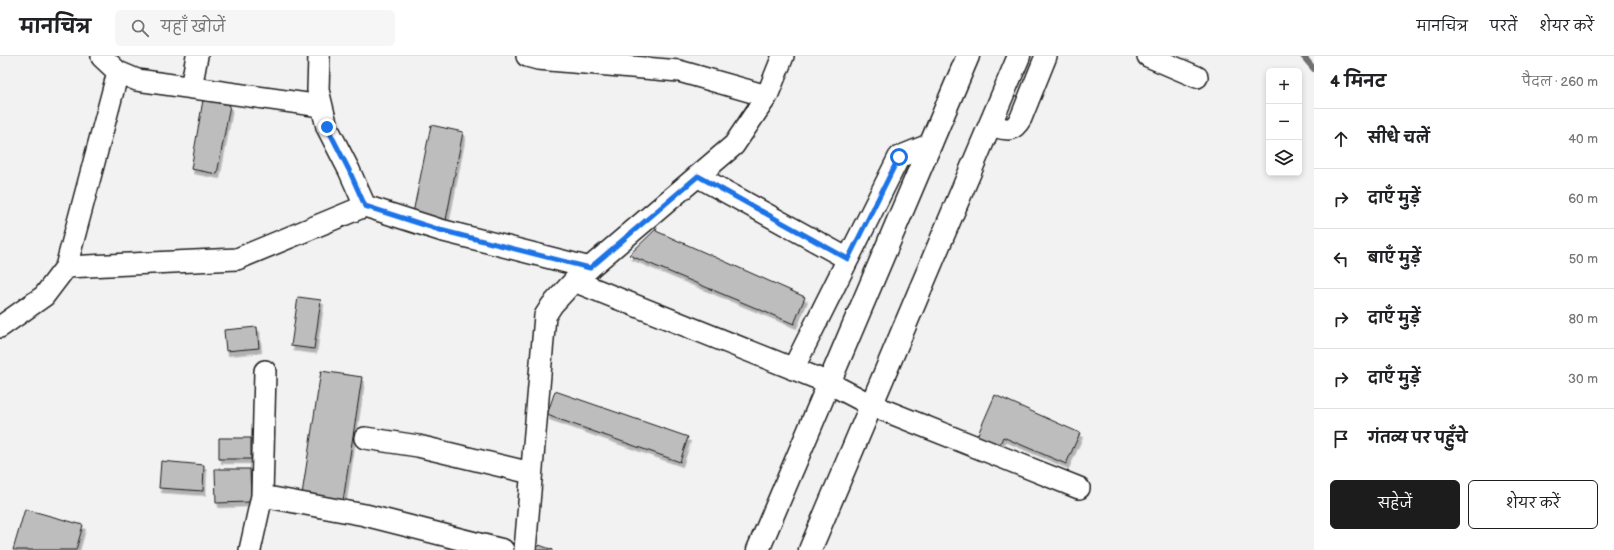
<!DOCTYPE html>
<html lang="hi">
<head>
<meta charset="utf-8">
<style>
  :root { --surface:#fff; --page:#f6f6f6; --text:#202124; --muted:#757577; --line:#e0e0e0; --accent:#1c1c1c }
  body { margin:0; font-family:"Balsamiq Sans","Playpen Sans Deva",sans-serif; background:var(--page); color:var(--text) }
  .controls { position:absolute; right:12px; top:12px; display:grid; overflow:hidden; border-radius:6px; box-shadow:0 2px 6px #0003 }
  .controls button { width:36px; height:36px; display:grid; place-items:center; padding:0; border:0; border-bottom:1px solid var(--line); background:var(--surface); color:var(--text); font:20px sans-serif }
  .stop { position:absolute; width:12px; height:12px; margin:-9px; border:3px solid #1a73e8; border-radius:50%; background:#fff }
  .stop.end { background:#1a73e8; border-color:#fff; box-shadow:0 1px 4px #0008 }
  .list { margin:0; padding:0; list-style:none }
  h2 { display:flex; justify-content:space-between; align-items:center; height:52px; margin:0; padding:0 16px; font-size:17px }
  h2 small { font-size:13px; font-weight:400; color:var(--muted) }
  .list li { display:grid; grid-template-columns:26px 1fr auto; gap:12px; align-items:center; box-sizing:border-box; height:60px; padding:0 16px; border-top:1px solid var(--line) }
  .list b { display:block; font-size:15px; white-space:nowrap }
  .list em { font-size:13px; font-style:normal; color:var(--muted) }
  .actions { display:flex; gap:8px; padding:12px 16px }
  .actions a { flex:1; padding:9px 0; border:1px solid var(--accent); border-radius:6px; text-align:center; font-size:14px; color:var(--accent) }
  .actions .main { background:var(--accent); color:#fff }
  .icon { flex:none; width:22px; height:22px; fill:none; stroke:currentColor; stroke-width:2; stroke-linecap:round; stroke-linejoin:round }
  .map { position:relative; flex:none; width:1314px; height:494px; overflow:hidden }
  header { display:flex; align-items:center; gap:24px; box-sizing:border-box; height:56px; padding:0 20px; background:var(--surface); border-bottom:1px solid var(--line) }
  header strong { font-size:19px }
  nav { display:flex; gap:22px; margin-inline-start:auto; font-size:14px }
  .search { width:280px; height:36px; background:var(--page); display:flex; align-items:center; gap:10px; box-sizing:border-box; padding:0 14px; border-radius:6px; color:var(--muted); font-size:15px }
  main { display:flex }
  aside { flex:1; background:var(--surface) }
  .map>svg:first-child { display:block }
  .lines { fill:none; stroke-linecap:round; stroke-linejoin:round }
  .stream { stroke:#707070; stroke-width:6 }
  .building { fill:#bdbdbd; stroke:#1c1c1c; filter:url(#shadow) }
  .street-casing { stroke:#1c1c1c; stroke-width:24 }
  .secondary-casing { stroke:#1c1c1c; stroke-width:25 }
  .street { stroke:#fff; stroke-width:21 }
  .secondary { stroke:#fff; stroke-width:22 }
  .route { stroke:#1a73e8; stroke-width:5 }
</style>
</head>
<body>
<header>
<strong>मानचित्र</strong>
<div class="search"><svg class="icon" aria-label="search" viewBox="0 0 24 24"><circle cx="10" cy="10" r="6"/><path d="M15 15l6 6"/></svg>यहाँ खोजें</div>
<nav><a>मानचित्र</a><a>परतें</a><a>शेयर करें</a></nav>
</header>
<main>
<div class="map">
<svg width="1314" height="494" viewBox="0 0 1314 494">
  <defs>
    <filter id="shadow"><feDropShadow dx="2.5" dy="4.5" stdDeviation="0" flood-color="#0004"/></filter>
  </defs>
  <rect width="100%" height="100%" fill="#f2f2f2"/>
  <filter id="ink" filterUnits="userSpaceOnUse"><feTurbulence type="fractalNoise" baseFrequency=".025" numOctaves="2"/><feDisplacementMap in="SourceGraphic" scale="8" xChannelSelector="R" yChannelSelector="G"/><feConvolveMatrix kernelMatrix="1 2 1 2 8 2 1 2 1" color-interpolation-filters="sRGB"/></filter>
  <g filter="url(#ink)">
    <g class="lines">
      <path class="stream" d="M1303,0L1314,13"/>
    </g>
    <path class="building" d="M203,44L230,49L217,118L191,113Z
      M431,69L463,76L446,164L413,157Z
      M657,172L656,175L805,241L794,268L629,199Z
      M298,241L321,244L314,293L291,290Z
      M257,271L259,292L226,295L224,274Z
      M321,315L362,321L343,445L302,438Z
      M555,335L688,381L680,406L547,359Z
      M995,339L1080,377L1066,408L1003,381L997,395L975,385Z
      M219,382H251V403H219Z
      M161,405L204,409L203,435L159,432Z
      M215,413H250L251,446L216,447Z
      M25,453L83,469L76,494H13Z
      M539,489L553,494H538Z"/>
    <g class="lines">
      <defs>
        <path id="street" d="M102,0V1L118,16L137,24L321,50
          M319,0L318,34L327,71L349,114L365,150
          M527,0L538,3L679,15L767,40
          M1148,0L1197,21
          M191,32L197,0
          M990,69C1006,73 1012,78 1021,62L1046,0
          M697,120L848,203
          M66,211L237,203L365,150L440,174L590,212
          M574,225L829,327L871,349L1079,432
          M0,271L44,240L66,211L118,16
          M793,313L899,101L931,88
          M365,382L418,390L531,417
          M262,440L365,459L503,494
          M250,494L262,440L265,315
          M525,494L545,260L552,249L574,225L734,89L767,40L783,0"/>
        <path id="secondary" d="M758,494L968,0
          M810,494L1019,0"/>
      </defs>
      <use href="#street" class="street-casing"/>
      <use href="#secondary" class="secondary-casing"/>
      <use href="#street" class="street"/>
      <use href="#secondary" class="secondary"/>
    </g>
  </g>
  <g class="lines" filter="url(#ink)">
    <path class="route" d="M327,71L349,114L365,150L440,174L590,212L698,120L848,203L899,101"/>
  </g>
</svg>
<div class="controls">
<button>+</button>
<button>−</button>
<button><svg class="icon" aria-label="layers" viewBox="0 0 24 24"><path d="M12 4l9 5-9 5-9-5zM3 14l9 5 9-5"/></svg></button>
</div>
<div class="stop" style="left:899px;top:101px"></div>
<div class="stop end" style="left:327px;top:71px"></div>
</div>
<aside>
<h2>4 मिनट<small>पैदल · 260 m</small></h2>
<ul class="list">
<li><svg class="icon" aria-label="ahead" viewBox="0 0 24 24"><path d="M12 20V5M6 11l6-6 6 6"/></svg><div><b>सीधे चलें</b></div><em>40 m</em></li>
<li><svg class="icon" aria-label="right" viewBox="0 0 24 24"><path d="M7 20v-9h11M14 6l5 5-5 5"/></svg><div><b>दाएँ मुड़ें</b></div><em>60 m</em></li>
<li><svg class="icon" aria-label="left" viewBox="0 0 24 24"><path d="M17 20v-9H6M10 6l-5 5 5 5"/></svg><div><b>बाएँ मुड़ें</b></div><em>50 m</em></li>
<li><svg class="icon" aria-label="right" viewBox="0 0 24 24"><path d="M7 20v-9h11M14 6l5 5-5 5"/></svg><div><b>दाएँ मुड़ें</b></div><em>80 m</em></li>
<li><svg class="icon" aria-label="right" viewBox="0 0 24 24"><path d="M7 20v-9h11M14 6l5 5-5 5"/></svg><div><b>दाएँ मुड़ें</b></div><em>30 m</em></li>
<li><svg class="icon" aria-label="arrive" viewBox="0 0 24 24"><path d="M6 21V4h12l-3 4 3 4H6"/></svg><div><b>गंतव्य पर पहुँचे</b></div></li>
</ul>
<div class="actions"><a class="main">सहेजें</a><a>शेयर करें</a></div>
</aside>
</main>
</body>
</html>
